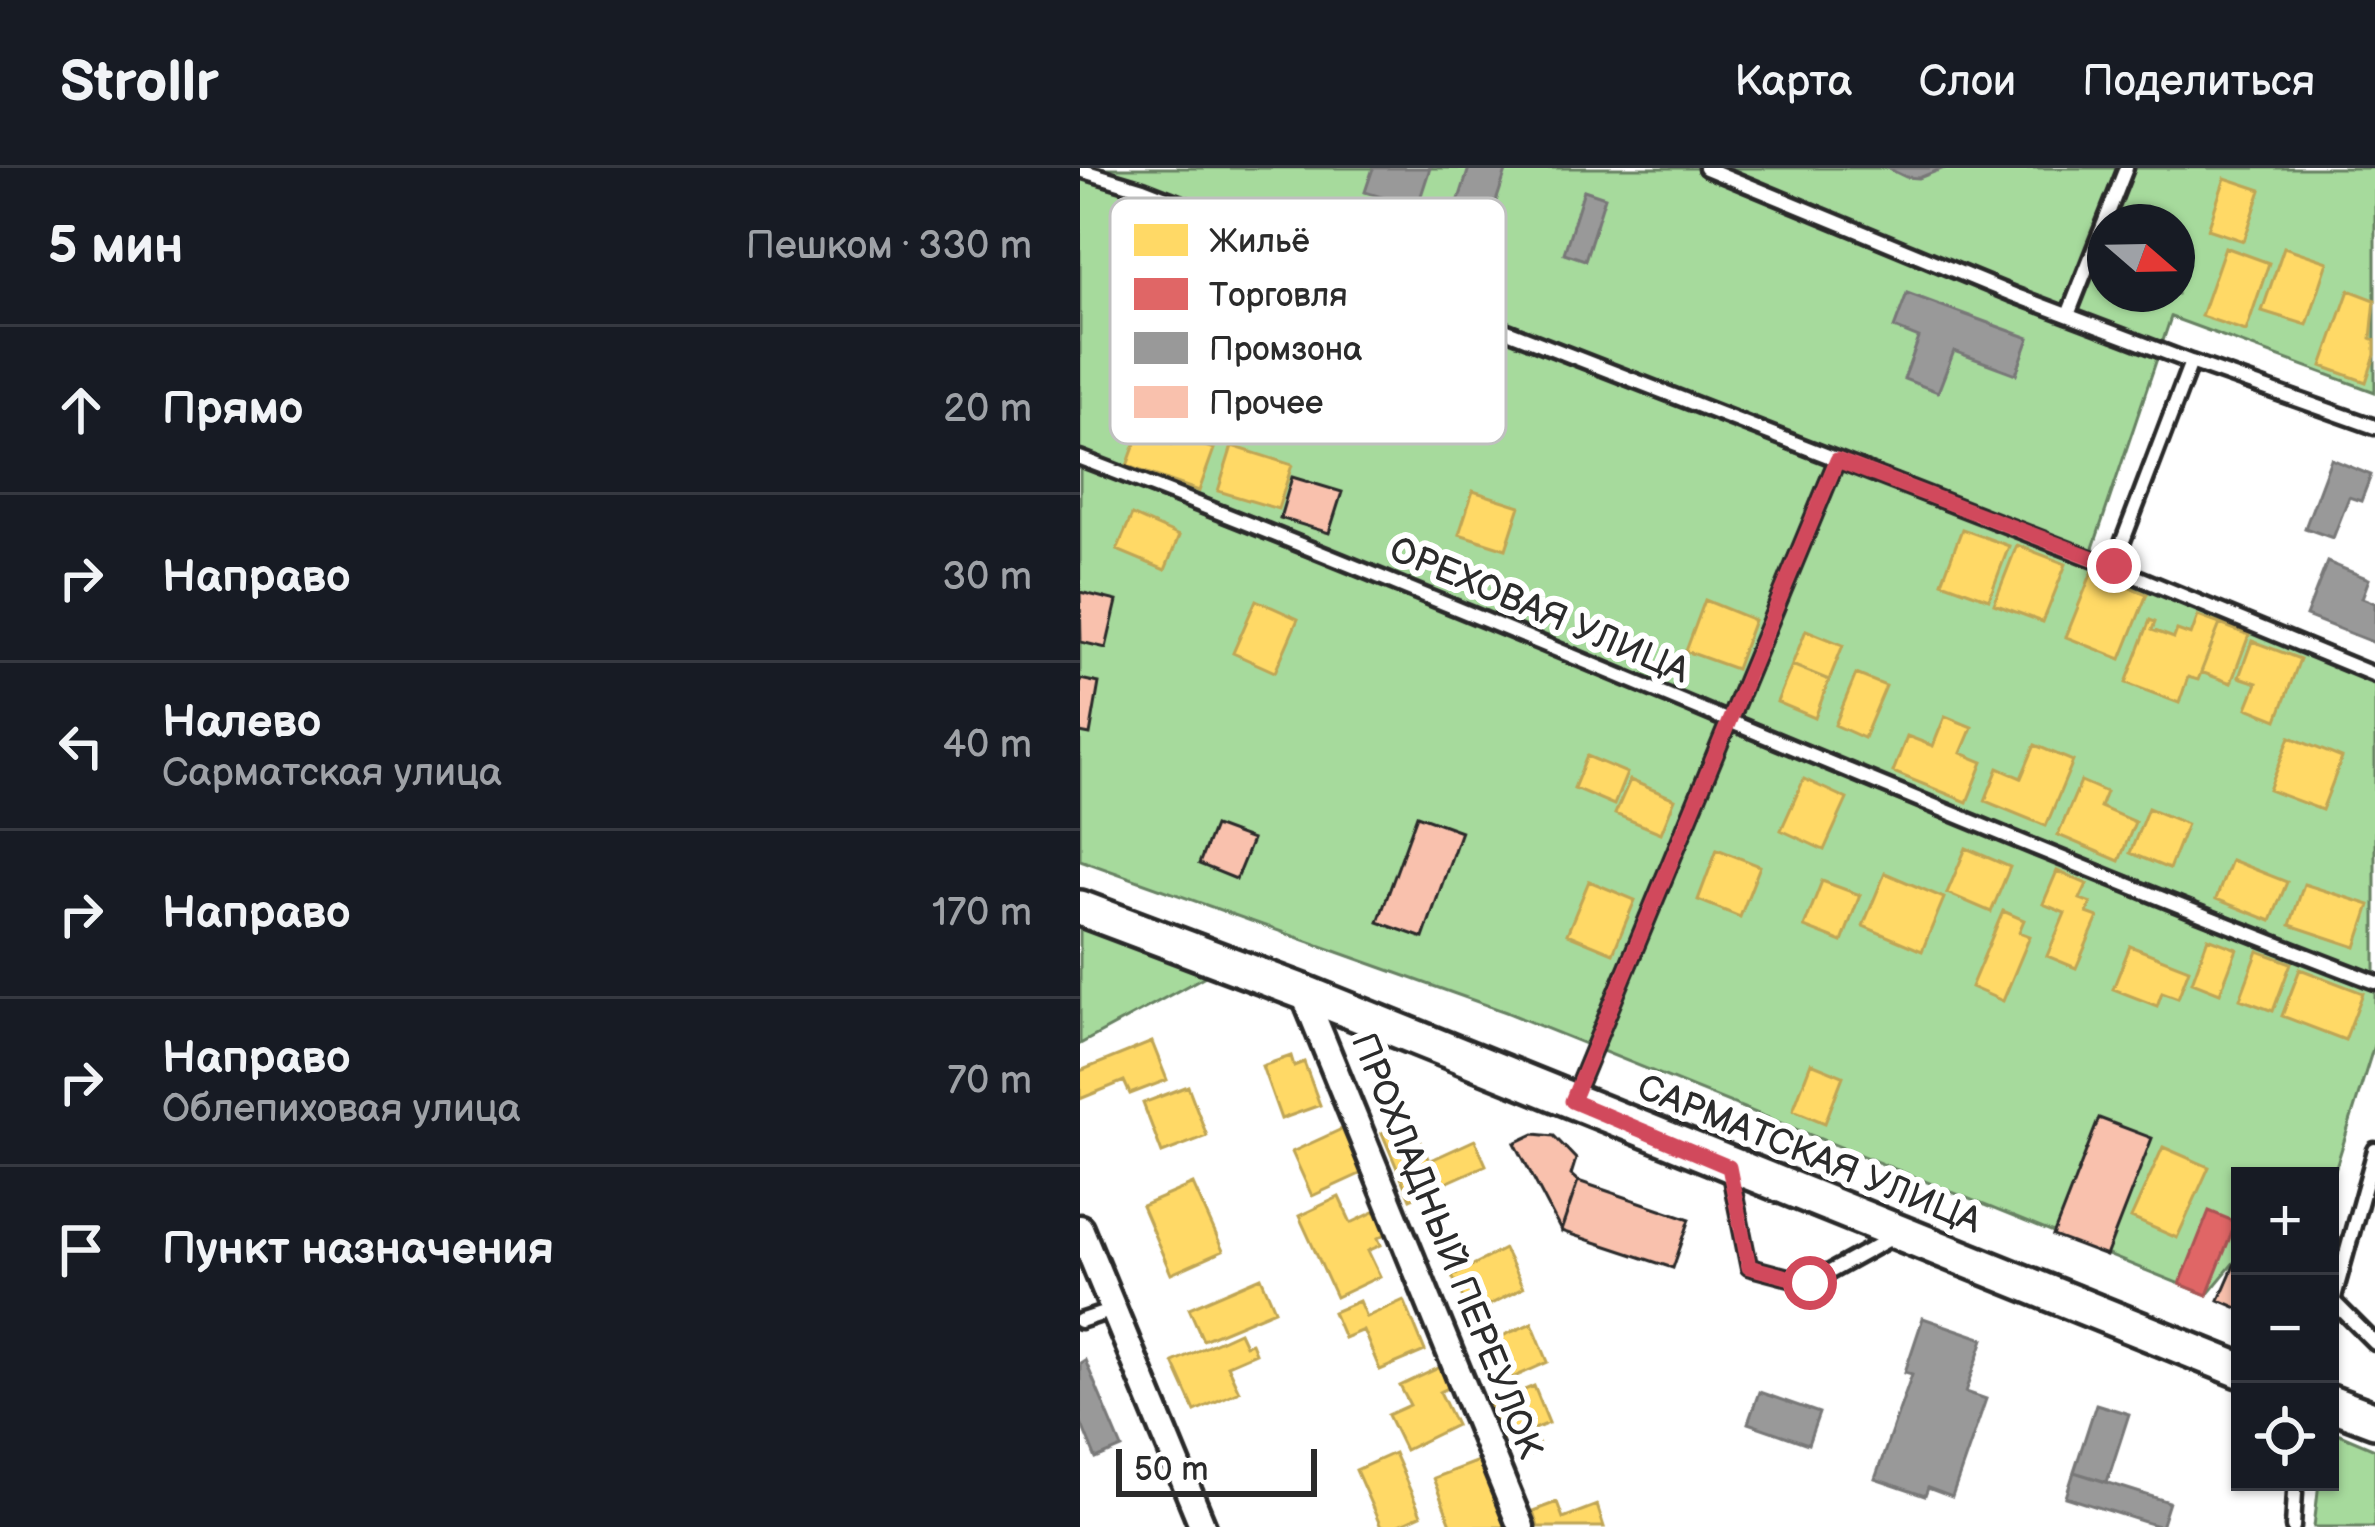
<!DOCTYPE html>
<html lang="ru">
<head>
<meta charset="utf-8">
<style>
  :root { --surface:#171b24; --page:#242831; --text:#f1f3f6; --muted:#9ea1a6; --line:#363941 }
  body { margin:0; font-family:"Balsamiq Sans",sans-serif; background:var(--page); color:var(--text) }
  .controls { position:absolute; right:36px; bottom:36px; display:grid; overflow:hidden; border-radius:0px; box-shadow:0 3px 9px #0004 }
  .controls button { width:108px; height:108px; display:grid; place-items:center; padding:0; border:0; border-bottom:3px solid var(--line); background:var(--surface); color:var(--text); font:60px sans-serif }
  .compass { position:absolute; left:1007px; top:36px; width:108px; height:108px; border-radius:50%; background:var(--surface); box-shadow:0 3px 9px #0004; rotate:110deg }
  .scale { position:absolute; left:36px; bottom:30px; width:201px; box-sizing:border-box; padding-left:12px; border:6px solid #2b2b2b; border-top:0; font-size:33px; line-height:42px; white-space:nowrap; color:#2b2b2b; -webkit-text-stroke:9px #fff; paint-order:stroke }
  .stop { position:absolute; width:36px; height:36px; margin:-27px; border:9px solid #d1495b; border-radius:50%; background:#fff }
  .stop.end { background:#d1495b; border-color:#fff; box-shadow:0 3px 12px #0008 }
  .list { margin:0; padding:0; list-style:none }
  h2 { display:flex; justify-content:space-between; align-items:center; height:156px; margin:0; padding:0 48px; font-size:51px }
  h2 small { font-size:39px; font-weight:400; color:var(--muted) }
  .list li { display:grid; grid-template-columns:78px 1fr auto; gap:36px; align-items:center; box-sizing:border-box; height:168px; padding:0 48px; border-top:3px solid var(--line) }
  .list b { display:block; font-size:45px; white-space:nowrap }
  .list p { margin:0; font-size:39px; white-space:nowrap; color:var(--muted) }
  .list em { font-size:39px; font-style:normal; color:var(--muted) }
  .icon { flex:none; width:66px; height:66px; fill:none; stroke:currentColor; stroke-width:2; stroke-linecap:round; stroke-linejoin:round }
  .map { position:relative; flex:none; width:1295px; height:1359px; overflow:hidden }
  header { display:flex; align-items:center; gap:72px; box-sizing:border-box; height:168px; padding:0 60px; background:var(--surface); border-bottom:3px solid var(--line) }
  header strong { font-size:57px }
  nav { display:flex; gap:66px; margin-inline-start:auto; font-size:42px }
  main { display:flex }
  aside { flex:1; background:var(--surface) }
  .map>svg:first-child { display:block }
  .green { fill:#a6da9c; stroke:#688264; stroke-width:3; fill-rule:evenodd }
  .homes { fill:#ffd966; stroke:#bfa554; stroke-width:3 }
  .shops { fill:#e06666; stroke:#aa5454; stroke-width:3 }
  .industry { fill:#999; stroke:#787878; stroke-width:3 }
  .building { fill:#f9c1ad; stroke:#2b2b2b; stroke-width:3 }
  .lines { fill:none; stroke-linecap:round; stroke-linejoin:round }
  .service-casing { stroke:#2b2b2b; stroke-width:21 }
  .minor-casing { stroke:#2b2b2b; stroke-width:33 }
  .secondary-casing { stroke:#2b2b2b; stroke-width:42 }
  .service { stroke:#fff; stroke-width:12 }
  .minor { stroke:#fff; stroke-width:24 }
  .secondary { stroke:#fff; stroke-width:33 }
  .route { stroke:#d1495b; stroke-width:15 }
  .labels { text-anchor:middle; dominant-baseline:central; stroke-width:12; stroke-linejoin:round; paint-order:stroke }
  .street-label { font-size:36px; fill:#2b2b2b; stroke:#fff }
  .key { fill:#fff; stroke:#bfbfbf; stroke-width:3 }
  .key-label { font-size:33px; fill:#2b2b2b }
</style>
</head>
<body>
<header>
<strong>Strollr</strong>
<nav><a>Карта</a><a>Слои</a><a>Поделиться</a></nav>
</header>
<main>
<aside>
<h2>5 мин<small>Пешком · 330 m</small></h2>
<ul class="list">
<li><svg class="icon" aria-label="ahead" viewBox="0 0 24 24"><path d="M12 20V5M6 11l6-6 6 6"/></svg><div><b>Прямо</b></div><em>20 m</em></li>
<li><svg class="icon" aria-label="right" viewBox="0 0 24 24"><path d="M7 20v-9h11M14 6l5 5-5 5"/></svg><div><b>Направо</b></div><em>30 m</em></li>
<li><svg class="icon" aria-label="left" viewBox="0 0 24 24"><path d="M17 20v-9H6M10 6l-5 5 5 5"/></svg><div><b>Налево</b><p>Сарматская улица</p></div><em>40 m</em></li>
<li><svg class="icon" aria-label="right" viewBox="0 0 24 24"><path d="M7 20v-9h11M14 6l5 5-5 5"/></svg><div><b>Направо</b></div><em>170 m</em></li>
<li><svg class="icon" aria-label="right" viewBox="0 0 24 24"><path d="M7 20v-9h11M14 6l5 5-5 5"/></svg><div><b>Направо</b><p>Облепиховая улица</p></div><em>70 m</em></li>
<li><svg class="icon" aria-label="arrive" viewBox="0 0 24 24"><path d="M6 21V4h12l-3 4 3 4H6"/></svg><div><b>Пункт назначения</b></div></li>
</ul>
</aside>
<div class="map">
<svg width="1295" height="1359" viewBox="0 0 1295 1359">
  <rect width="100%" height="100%" fill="#fff"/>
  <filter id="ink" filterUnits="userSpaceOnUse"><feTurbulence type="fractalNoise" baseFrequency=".00833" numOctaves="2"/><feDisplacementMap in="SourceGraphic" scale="24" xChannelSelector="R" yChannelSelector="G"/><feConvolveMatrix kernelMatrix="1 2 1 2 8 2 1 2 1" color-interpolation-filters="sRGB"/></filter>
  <g filter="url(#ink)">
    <path class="green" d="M0,0H1295V224L1091,149L1008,395L1295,512V874L1250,1018V1008H1160V1087L1127,1127L426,844L0,692ZM1025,54H1097V126H1025Z
      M0,754L129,806L0,876Z
      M1250,1262L1295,1281V1359H1234L1239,1314H1250Z"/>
    <path class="homes" d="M1145,10L1181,22L1164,73L1128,61Z
      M1145,79L1189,95L1166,163L1121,148Z
      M1204,79L1248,94L1227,157L1182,143Z
      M1269,122L1295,132L1291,170L1295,172V187L1286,214L1242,198Z
      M59,265L92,276L95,268L134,281L119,323L47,298Z
      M152,278L212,297L198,341L138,323Z
      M393,323L440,338L426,381L379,366Z
      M52,347L99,368L85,402L37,382Z
      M882,361L929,378L909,431L862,414Z
      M937,377L986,396L963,454L914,436Z
      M1012,404L1067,426L1041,491L986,469Z
      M176,432L218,451L195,504L153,485Z
      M625,432L674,452L656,501L606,483Z
      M1118,448L1140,456L1118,512L1108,509L1099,535L1046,515L1070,452L1075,454L1072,462L1094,470L1097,462L1111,467Z
      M1140,456L1169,467L1151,515L1121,504Z
      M726,462L763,477L749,512L712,497Z
      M1172,473L1220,491L1197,552L1167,540L1177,515L1159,509Z
      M712,497L749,512L735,550L697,534Z
      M776,506L806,518L784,570L755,557Z
      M865,548L892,559L881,585L903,594L887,634L813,604L827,568L853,578Z
      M1210,569L1262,590L1242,642L1189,622Z
      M955,577L993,593L966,658L905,633L918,600L941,610Z
      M507,588L547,605L534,637L494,620Z
      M724,611L767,631L744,682L701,662Z
      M550,612L595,631L581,665L535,646Z
      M1001,613L1026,624L1020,639L1055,654L1039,693L978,667Z
      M1068,640L1107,656L1089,701L1050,685Z
      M886,680L930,699L911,744L867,725Z
      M637,681L680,698L660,749L618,732Z
      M1151,692L1207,714L1191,753L1136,731Z
      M977,703L1007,716L1000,731L1011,735L1007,745L1018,749L996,800L967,788L985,745L963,736Z
      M805,705L864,730L842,783L783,758Z
      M509,713L555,732L533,785L487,766Z
      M742,713L780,727L762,774L724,759Z
      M1224,716L1290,737L1276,779L1210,757Z
      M923,743L944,752L939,764L950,768L923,833L891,819Z
      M1128,770L1157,781L1140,825L1112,814Z
      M1050,778L1109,801L1098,830L1082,824L1077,838L1033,821Z
      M1178,783L1211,795L1193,843L1160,831Z
      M1220,801L1283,825L1265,872L1202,848Z
      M72,874L87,912L50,926L44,913L0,931V903Z
      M211,888L214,898L224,894L240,937L201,951L182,898Z
      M731,895L763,908L745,955L713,942Z
      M108,918L127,968L82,985L63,935Z
      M332,952L349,993L395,972L406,997L330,1031L302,965Z
      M262,961L282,1005L232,1028L212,984Z
      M1083,979L1129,999L1097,1070L1051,1050Z
      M113,1016L143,1083L91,1106L62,1038Z
      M259,1029L271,1055L296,1043L306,1066L298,1070L301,1077L288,1083L300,1108L256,1129L219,1048Z
      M424,1081L443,1120L391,1146L372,1108Z
      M181,1109L195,1142L123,1172L109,1140Z
      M324,1132L345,1183L300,1202L283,1162L264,1170L253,1144L279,1133L286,1149Z
      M452,1155L468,1194L432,1210L415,1171Z
      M159,1164L165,1177L171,1175L175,1185L147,1197L159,1223L115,1243L93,1194Z
      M365,1197L374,1217L360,1224L376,1257L325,1282L308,1247L330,1237L320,1218Z
      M454,1218L469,1255L452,1262L461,1282L448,1288L438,1265L423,1271L409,1237Z
      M314,1285L341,1347L314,1359H301L276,1302Z
      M406,1290L432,1359H372L353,1310Z
      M477,1334L483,1350L517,1337L524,1359H458L453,1343Z"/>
    <path class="shops" d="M1129,1043L1156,1054L1127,1127L1100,1116Z"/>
    <path class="industry" d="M293,0H350L337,40L285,24Z
      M389,0H427L409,55L375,44Z
      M807,0H864L839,10L826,9Z
      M504,22L525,29L505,92L484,85Z
      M827,125L949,170L936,206L874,183L858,224L824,211L839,170L814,160Z
      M1251,291L1291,307L1281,333L1269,329L1253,370L1225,360Z
      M1247,394L1289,411L1282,430L1295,435V475L1226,448Z
      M843,1150L904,1171L886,1224L906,1231L872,1329L848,1320L845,1328L795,1311L832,1206L825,1204Z
      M5,1192L42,1280L16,1291L0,1252V1195Z
      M679,1224L739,1245L728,1276L668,1255Z
      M1016,1236L1049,1246L1027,1314L994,1304Z
      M994,1304L1089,1334L1081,1359L986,1329Z"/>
    <path class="building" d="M212,309L262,324L249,365L200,350Z
      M0,424L37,433L26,480L1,474Z
      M0,511L19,515L10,567L0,565Z
      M337,647L381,663L343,770L298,754Z
      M134,658L172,672L156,711L119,696Z
      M1019,950L1072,970L1026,1088L973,1068Z
      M454,966L474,968L496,991L491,1007L498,1013L481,1063L435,975Z
      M498,1013L610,1051L593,1100L481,1063Z
      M1159,1086L1160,1087V1141L1139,1132Z"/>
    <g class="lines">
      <defs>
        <path id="service" d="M626,0L934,127L1111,194
          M0,2L63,21L1033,399L1295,507
          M988,147L1046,0
          M0,290C435,457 860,648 1295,814
          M1033,399L1111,194L1295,259
          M494,928L757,292
          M1295,982L1253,1133L1295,1175
          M649,1000L669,1099L730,1115L815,1068
          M0,1153L33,1142
          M1213,1359L1215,1324"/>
        <path id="minor" d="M223,824L441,1359
          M0,1060L123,1359"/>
        <path id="secondary" d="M0,740L223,824L1160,1202
          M1250,1235L1295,1252"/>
      </defs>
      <use href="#service" class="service-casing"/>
      <use href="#minor" class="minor-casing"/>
      <use href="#secondary" class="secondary-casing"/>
      <use href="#service" class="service"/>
      <use href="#minor" class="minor"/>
      <use href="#secondary" class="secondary"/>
    </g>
  </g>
  <g class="lines" filter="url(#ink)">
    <path class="route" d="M730,1115L669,1099L649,999L492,933L757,292L1034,398"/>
  </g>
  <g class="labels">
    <g class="street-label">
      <text transform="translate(459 443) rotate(23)">ОРЕХОВАЯ УЛИЦА</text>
      <text transform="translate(729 987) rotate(22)">САРМАТСКАЯ УЛИЦА</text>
      <text transform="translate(366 1078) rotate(68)">ПРОХЛАДНЫЙ ПЕРЕУЛОК</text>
    </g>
  </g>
  <rect x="30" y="30" width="396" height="246" rx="18" class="key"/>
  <rect x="54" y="56" width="54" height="32" fill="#ffd966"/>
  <rect x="54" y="110" width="54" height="32" fill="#e06666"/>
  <rect x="54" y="164" width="54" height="32" fill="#999"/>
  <rect x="54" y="218" width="54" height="32" fill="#f9c1ad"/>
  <g class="key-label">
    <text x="129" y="84">Жильё</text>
    <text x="129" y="138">Торговля</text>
    <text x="129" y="192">Промзона</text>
    <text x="129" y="246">Прочее</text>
  </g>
</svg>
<div class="controls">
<button>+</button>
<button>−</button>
<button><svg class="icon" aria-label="locate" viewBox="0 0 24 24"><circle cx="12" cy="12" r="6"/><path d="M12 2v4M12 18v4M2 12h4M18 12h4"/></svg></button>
</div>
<svg class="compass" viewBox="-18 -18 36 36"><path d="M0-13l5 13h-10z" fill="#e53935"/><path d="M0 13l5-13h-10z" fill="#9ea1a6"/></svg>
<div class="scale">50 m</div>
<div class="stop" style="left:730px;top:1115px"></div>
<div class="stop end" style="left:1034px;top:398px"></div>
</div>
</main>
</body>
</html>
